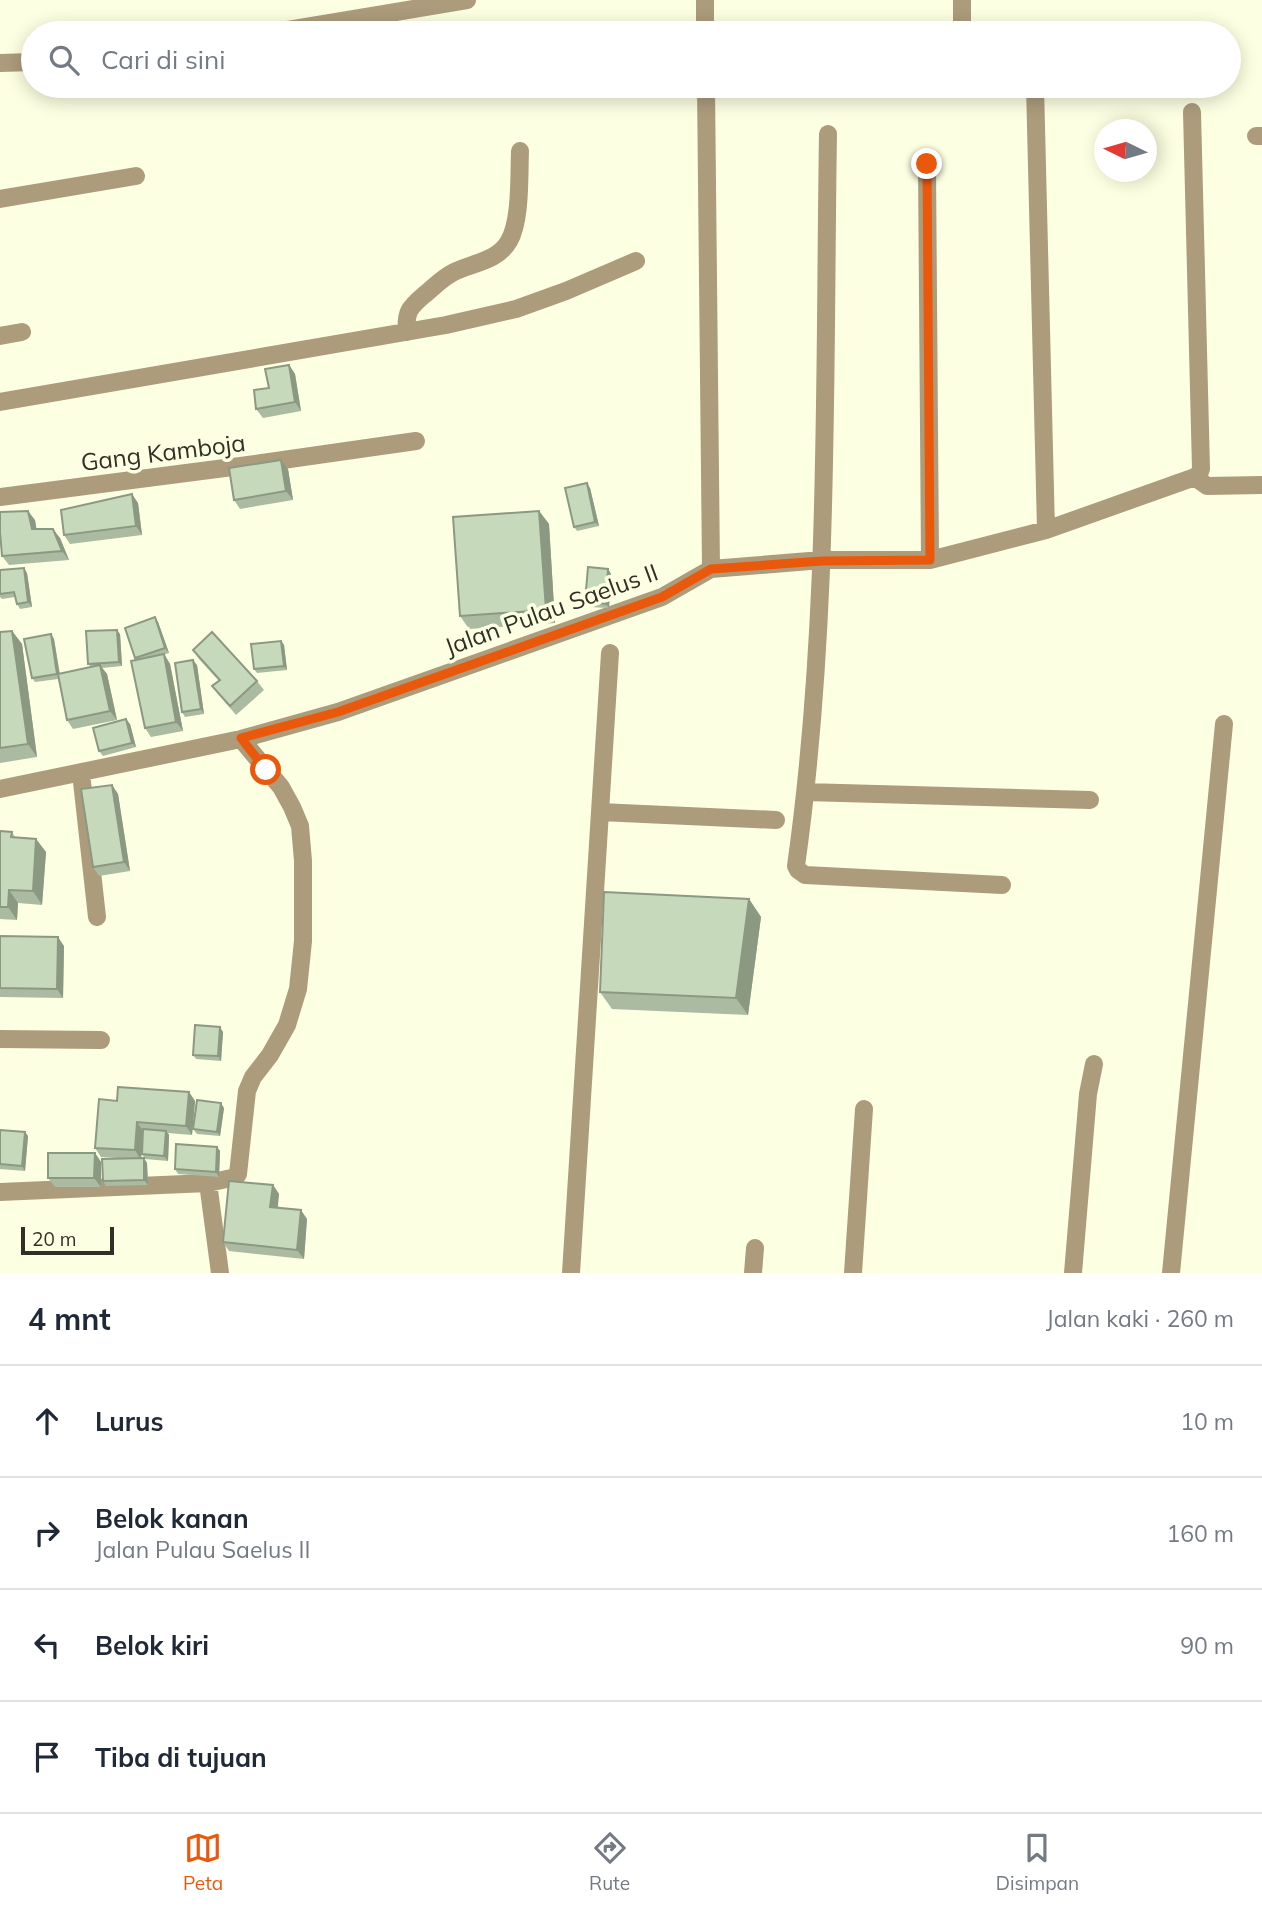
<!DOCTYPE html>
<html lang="id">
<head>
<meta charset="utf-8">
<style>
  :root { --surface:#fff; --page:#f2f2f3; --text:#1f2937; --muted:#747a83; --line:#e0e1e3; --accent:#ea580c }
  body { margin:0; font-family:Mulish,sans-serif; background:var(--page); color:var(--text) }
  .compass { position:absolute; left:1094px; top:119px; width:63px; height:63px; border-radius:50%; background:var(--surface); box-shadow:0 4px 18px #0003; rotate:275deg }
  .scale { position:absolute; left:21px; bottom:18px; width:93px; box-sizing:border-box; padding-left:7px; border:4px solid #303126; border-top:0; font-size:19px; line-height:24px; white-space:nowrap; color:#303126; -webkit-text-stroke:5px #fdffe2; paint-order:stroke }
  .stop { position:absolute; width:21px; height:21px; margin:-16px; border:5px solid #ea580c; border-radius:50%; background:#fff }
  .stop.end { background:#ea580c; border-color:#fff; box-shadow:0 2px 7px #0008 }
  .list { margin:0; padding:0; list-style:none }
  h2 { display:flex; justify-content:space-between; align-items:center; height:91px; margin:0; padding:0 28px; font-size:30px }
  h2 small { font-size:23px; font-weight:400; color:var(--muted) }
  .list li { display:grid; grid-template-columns:46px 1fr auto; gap:21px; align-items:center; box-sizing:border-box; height:112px; padding:0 28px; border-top:2px solid var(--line) }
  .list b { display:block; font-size:26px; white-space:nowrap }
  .list p { margin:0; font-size:23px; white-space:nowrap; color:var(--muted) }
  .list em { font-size:23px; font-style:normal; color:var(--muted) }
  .icon { flex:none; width:38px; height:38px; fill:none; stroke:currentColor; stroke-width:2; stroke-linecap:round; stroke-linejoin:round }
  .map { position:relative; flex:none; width:1262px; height:1273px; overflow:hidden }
  .search { position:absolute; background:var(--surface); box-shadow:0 4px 18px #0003; left:21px; right:21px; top:21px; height:77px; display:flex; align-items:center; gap:18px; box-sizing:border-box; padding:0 24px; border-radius:38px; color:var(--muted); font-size:26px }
  .sheet { height:539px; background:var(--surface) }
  nav { display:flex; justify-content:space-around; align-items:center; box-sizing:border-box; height:98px; border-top:2px solid var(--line); background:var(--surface); font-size:19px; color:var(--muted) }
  nav a { display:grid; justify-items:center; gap:4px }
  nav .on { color:var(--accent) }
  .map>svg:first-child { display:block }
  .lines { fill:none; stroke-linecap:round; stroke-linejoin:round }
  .street { stroke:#ac9c7c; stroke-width:18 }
  .wall { fill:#aabba1 }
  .shaded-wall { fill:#8b9983 }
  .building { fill:#c6dabb; stroke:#8b9983; stroke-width:2 }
  .route { stroke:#ea580c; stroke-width:9 }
  .labels { text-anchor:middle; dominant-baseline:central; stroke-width:7; stroke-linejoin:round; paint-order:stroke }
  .street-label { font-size:24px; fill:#303126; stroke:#fdffe2 }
</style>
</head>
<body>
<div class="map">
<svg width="1262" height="1273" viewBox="0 0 1262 1273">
  <rect width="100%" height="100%" fill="#fdffe2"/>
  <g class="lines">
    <path class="street" d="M705,0V33
      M270,33L467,0
      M962,33V0
      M0,63L33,62
      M706,86L711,569
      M1035,86L1046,530
      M1192,112L1201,469L1199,474L1200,481L1207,486L1262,485
      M828,134C824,378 830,624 796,866L798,870L805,875L1002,885
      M1256,136H1262
      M927,164L930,560
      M0,199L136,176
      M407,332C405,312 410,307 424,295C434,287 442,278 454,272C472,263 498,261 509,241C521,221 519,175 520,151
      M0,336L22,332
      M0,402L446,325L516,309L566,291L636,261
      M0,497L248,465L416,441
      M81,773L97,917
      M0,789L241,739L338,712L662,597L711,569L822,560H930L1046,530L1195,477L1199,474
      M806,792L1090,800
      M600,812L776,820
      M0,1039L101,1040
      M208,1183L220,1273
      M0,1192L208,1183L236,1177L238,1174L247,1091L253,1077L270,1055L287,1025L298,989L303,941V861L300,826L292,807L281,787L241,739
      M571,1273L610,653
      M753,1273L755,1248
      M853,1273L864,1109
      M1073,1273L1088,1094L1094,1064
      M1171,1273L1224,724"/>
  </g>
  <path class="wall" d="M289,365L295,374L301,411L263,418L256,409L269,388Z
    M288,469L293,500L240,509L234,500Z
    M590,488L599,526L577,531L574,527Z
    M138,503L142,535L70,544L64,535Z
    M539,511L549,524L555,623L469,629L460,616Z
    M35,520L36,529L60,538L69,560L9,565L2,556Z
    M608,569L611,574L609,608L589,607L585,602Z
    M0,570L27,573L32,607L20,609L17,604L15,597L2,599L0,597Z
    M158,622L169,653L162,655L164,654L170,664L183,731L151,737L145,728L136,660L135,658Z
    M12,631L22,644L37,757L0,763V632Z
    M51,634L54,639L60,674L91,667L88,664L120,634L122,666L102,668L107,674L117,720L73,729L67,720L58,679L35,682L32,678Z
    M281,641L284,645L287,670L257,673L254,669Z
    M193,650L257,681L264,690L236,715L219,695L212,686L219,681L199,659Z
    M197,665L204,714L185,717L182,712Z
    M130,724L136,747L103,756L99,751Z
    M112,785L118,794L130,871L99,876L93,867Z
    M0,831L12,832L15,837L36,839L46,852L42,905L18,903L17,920L0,919Z
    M749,899L761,917L748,1015L612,1009L600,992Z
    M0,936L64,946L63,998L0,997Z
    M223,1032L221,1061L196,1059L193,1055Z
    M189,1092L195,1101L192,1135L168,1133L169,1135L168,1161L145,1159L142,1154L143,1131L141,1159L147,1163L148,1185L106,1186L103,1181L131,1159L101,1157L95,1148L117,1101Z
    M224,1108L220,1136L197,1134L193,1129Z
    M0,1130L25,1132L28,1136L25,1171L0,1169Z
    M217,1147L220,1151L219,1177L178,1174L175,1169Z
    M95,1153L101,1162V1187H55L48,1178Z
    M273,1185L279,1194L277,1207L307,1219L304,1259L229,1251L223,1242Z"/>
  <path class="shaded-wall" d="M289,365L295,374L301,411L295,402Z
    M281,460L288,469L293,500L286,491Z
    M587,483L590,488L599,526L595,522Z
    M132,494L138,503L142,535L136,526Z
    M28,511L35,520L38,538L32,529Z
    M539,511L549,524L555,623L546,610Z
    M53,529L60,538L69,560L62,551Z
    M24,568L27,573L32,607L28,602Z
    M608,569L611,574L609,608L606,604Z
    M155,617L158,622L169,653L165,648Z
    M117,630L120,634L122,666L119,662Z
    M12,631L22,644L37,757L28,744Z
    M51,634L54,639L60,678L57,674Z
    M281,641L284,645L287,670L284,666Z
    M164,654L170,664L183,731L176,722Z
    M193,660L197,665L204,714L201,709Z
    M100,665L107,674L117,720L110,711Z
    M126,719L130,724L136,747L132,743Z
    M112,785L118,794L130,871L124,862Z
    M36,839L46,852L42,905L33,891Z
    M9,890L18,903L17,920L8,907Z
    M749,899L761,917L748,1015L736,998Z
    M58,937L64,946L63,998L57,989Z
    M220,1027L223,1032L221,1061L218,1056Z
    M189,1092L195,1101L192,1135L186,1126Z
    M221,1103L224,1108L220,1136L217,1132Z
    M137,1122L143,1131L141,1160L135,1150Z
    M166,1131L169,1135L168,1161L164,1156Z
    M25,1132L28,1136L25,1171L22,1166Z
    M217,1147L220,1151L219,1177L216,1172Z
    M95,1153L101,1162V1187L94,1178Z
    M144,1158L147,1163L148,1185L144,1180Z
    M273,1185L279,1194L277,1216L270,1207Z
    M301,1210L307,1219L304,1259L297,1250Z"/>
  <path class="building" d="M289,365L295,402L256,409L254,390L269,388L265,369Z
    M281,460L286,491L234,500L229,468Z
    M587,483L595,522L574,527L565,488Z
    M132,494L136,526L64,535L61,510Z
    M28,511L32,529H53L62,551L2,556L0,532V512Z
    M539,511L546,610L460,616L453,517Z
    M588,567L608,569L606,604L585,602Z
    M24,568L28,602L17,604L14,592L0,594V570Z
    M155,617L165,648L135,658L125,628Z
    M117,630L119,662L88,664L86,631Z
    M12,631L28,744L0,748V632Z
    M212,632L257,681L230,706L212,686L220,680L193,650Z
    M51,634L57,674L32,678L24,639Z
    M281,641L284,666L254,669L251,644Z
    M164,654L176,722L145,728L131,661Z
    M193,660L201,709L182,712L175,663Z
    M100,665L110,711L67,720L58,674Z
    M126,719L132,743L99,751L93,728Z
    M112,785L124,862L93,867L81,789Z
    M0,831L12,832L11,837L36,839L33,891L9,890L8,907H0Z
    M604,892L749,899L736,998L600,992Z
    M0,936L58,937L57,989L0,988Z
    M195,1025L220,1027L218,1056L193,1055Z
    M118,1087L189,1092L186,1126L137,1122L135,1150L95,1148L99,1099L117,1101Z
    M197,1100L221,1103L217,1132L193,1129Z
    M143,1129L166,1131L164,1156L142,1154Z
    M0,1130L25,1132L22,1166L0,1164Z
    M176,1144L217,1147L216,1172L175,1169Z
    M48,1153H95L94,1178H48Z
    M144,1158V1180L103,1181L102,1159Z
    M229,1181L273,1185L270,1207L301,1210L297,1250L223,1242Z"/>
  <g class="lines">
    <path class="route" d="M266,770L241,738L338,712L662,597L711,569L822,561L930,560L927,164"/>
  </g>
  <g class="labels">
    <g class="street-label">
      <text transform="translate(163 452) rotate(-7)">Gang Kamboja</text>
      <text transform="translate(551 609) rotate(-20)">Jalan Pulau Saelus II</text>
    </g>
  </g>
</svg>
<svg class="compass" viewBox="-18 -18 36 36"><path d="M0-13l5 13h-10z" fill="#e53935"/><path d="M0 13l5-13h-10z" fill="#747a83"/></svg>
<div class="scale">20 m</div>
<div class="stop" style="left:266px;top:770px"></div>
<div class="stop end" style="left:927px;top:164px"></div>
<div class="search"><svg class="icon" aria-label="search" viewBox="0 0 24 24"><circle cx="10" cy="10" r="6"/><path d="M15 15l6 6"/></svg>Cari di sini</div>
</div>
<section class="sheet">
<h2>4 mnt<small>Jalan kaki · 260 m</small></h2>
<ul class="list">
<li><svg class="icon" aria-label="ahead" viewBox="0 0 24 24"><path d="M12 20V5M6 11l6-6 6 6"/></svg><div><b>Lurus</b></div><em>10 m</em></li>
<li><svg class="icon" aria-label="right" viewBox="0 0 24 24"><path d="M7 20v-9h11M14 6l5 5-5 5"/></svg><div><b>Belok kanan</b><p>Jalan Pulau Saelus II</p></div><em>160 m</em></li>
<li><svg class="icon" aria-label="left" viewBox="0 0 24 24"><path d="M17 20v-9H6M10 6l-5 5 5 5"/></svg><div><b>Belok kiri</b></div><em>90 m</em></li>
<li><svg class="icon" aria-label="arrive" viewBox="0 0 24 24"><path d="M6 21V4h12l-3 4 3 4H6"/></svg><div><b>Tiba di tujuan</b></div></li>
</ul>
</section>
<nav>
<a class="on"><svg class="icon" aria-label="map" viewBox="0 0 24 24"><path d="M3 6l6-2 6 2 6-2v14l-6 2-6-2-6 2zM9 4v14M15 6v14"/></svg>Peta</a>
<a><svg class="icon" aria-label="directions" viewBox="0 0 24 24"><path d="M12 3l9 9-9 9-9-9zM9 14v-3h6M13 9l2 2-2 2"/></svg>Rute</a>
<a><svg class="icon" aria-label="saved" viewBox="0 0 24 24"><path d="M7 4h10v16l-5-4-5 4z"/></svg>Disimpan</a>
</nav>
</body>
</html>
